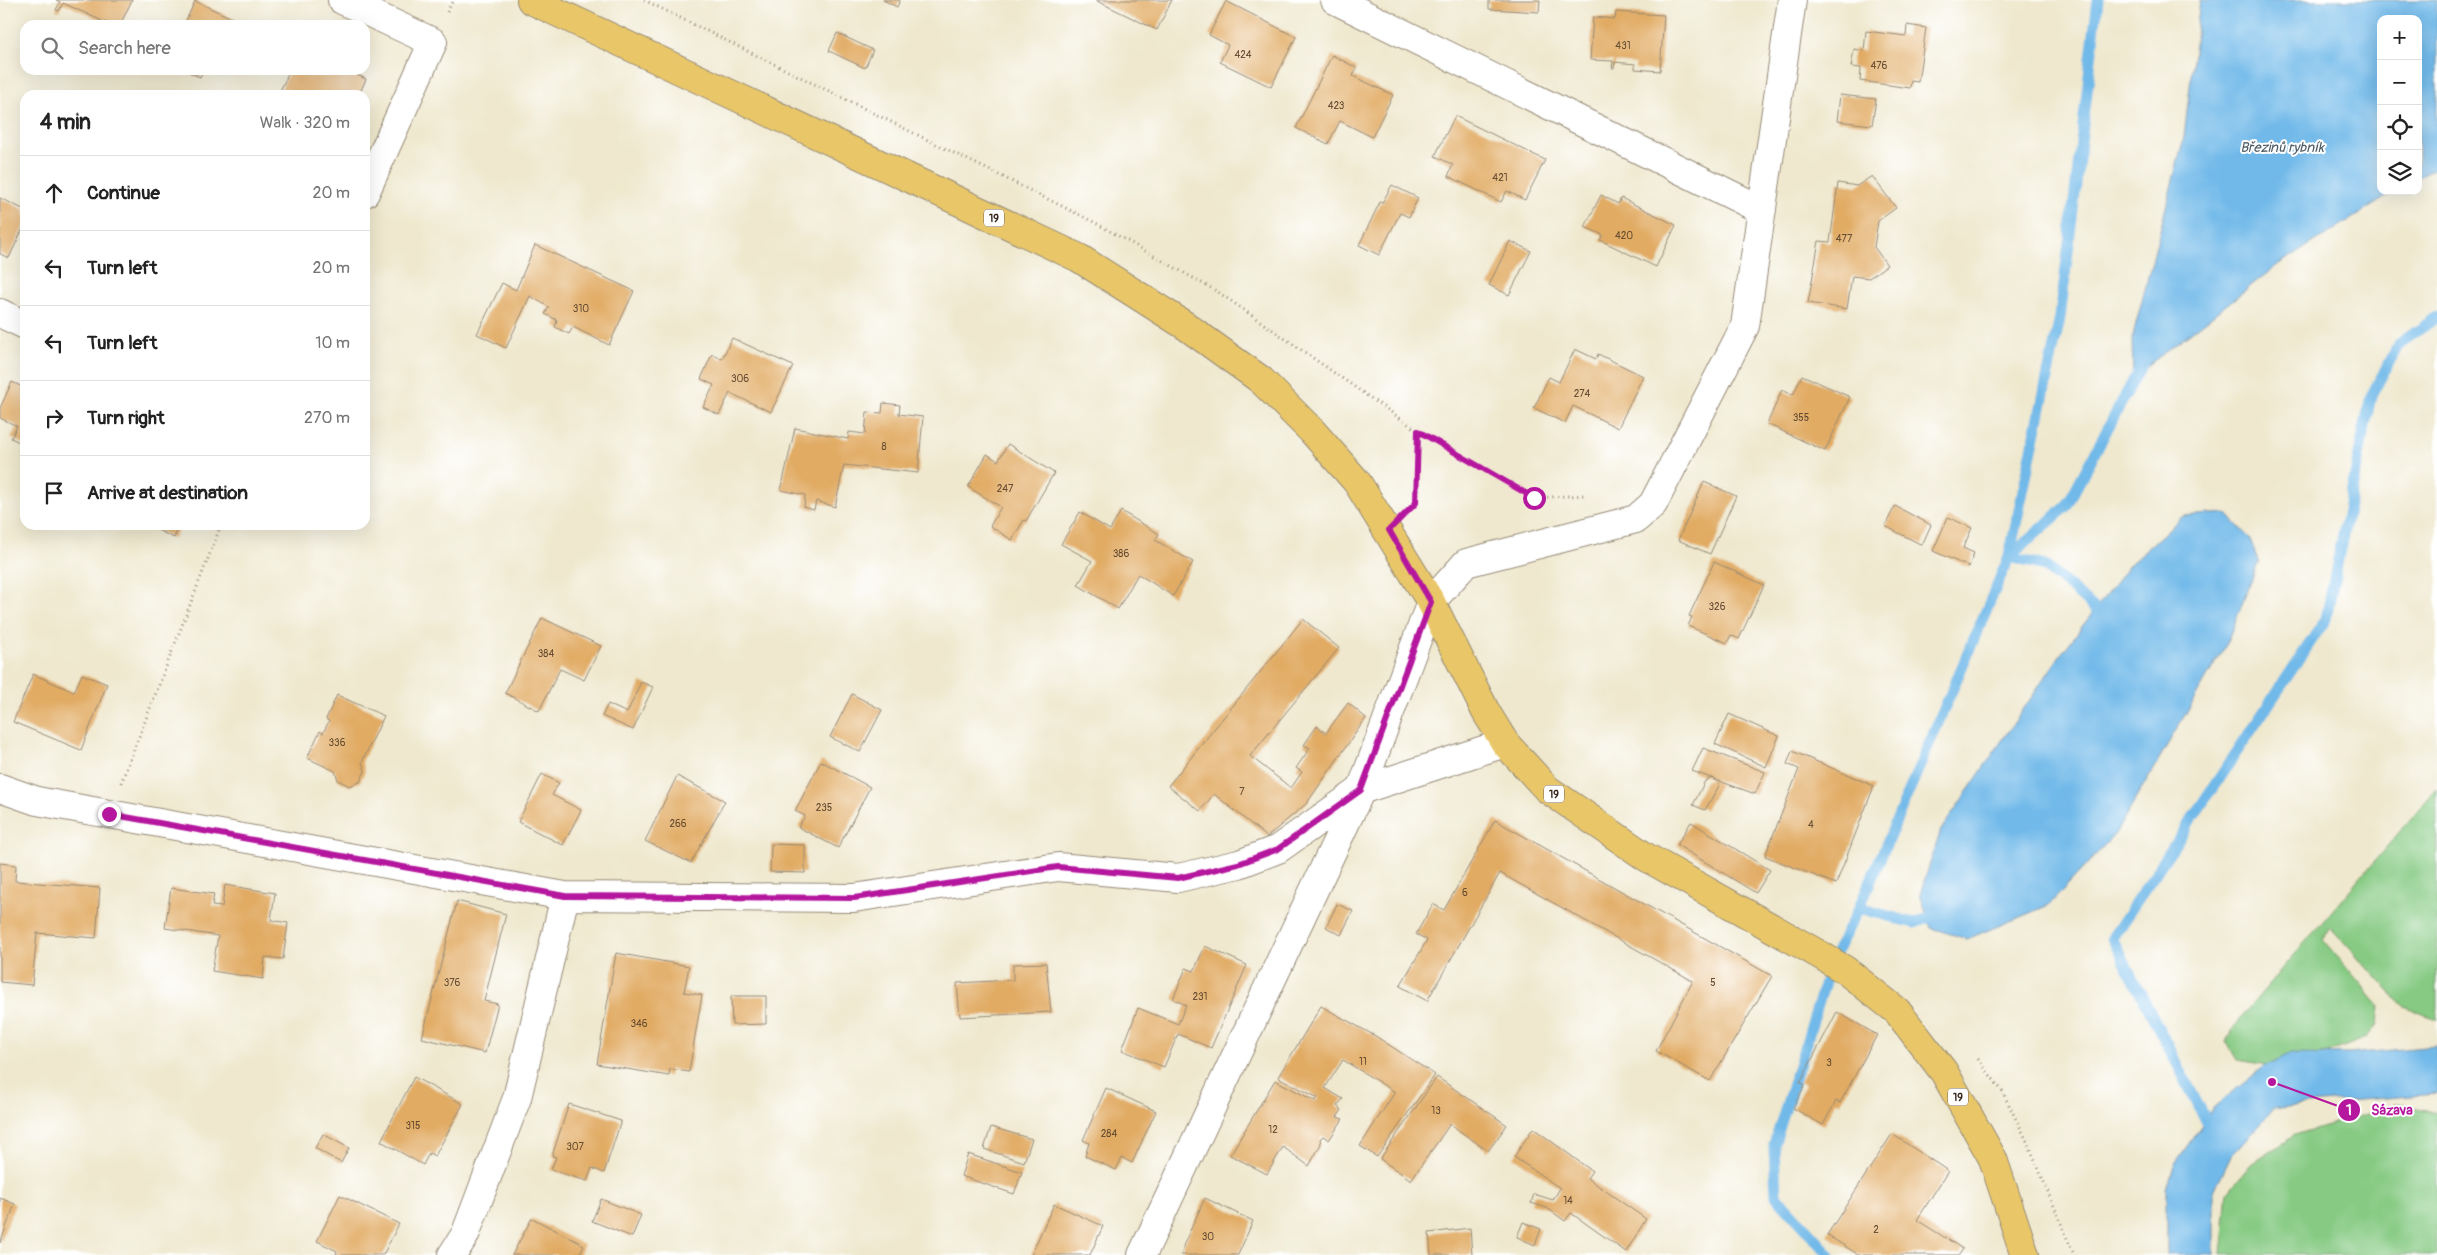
<!DOCTYPE html>
<html lang="en">
<head>
<meta charset="utf-8">
<style>
  :root { --surface:#fff; --page:#f6f6f6; --text:#222; --muted:#767676; --line:#e0e0e0 }
  body { margin:0; font-family:Pangolin,sans-serif; background:var(--page); color:var(--text) }
  .controls { position:absolute; right:15px; top:15px; display:grid; overflow:hidden; border-radius:10px; box-shadow:0 5px 20px #0002 }
  .controls button { width:45px; height:45px; display:grid; place-items:center; padding:0; border:0; border-bottom:1px solid var(--line); background:var(--surface); color:var(--text); font:25px sans-serif }
  .stop { position:absolute; width:15px; height:15px; margin:-11px; border:4px solid #b5179e; border-radius:50%; background:#fff }
  .stop.end { background:#b5179e; border-color:#fff; box-shadow:0 1px 5px #0008 }
  .list { margin:0; padding:0; list-style:none }
  h2 { display:flex; justify-content:space-between; align-items:center; height:65px; margin:0; padding:0 20px; font-size:21px }
  h2 small { font-size:16px; font-weight:400; color:var(--muted) }
  .list li { display:grid; grid-template-columns:32px 1fr auto; gap:15px; align-items:center; box-sizing:border-box; height:75px; padding:0 20px; border-top:1px solid var(--line) }
  .list b { display:block; font-size:19px; white-space:nowrap }
  .list em { font-size:16px; font-style:normal; color:var(--muted) }
  .icon { flex:none; width:28px; height:28px; fill:none; stroke:currentColor; stroke-width:2; stroke-linecap:round; stroke-linejoin:round }
  .map { position:relative; flex:none; width:2437px; height:1255px; overflow:hidden }
  .search { position:absolute; background:var(--surface); box-shadow:0 5px 20px #0002; left:20px; top:20px; width:350px; height:55px; display:flex; align-items:center; gap:12px; box-sizing:border-box; padding:0 18px; border-radius:15px; color:var(--muted); font-size:19px }
  .panel { position:absolute; background:var(--surface); box-shadow:0 5px 20px #0002; left:20px; top:90px; width:350px; height:440px; border-radius:15px }
  .map>svg:first-child { display:block }
  .green { fill:#86ca83; stroke:#607a50 }
  .water { fill:#71b9e9; stroke:#567284 }
  .lines { fill:none; stroke-linecap:round; stroke-linejoin:round }
  .stream { stroke:#71b9e9; stroke-width:11 }
  .building { fill:#e1ab64 }
  .street-casing { stroke:#958976; stroke-width:30 }
  .primary-casing { stroke:#958976; stroke-width:30 }
  .path { stroke:#958976; stroke-width:3; stroke-dasharray:1 4; stroke-linecap:butt }
  .street { stroke:#fff; stroke-width:28 }
  .primary { stroke:#e9c769; stroke-width:28 }
  .route { stroke:#b5179e; stroke-width:6 }
  .labels { text-anchor:middle; dominant-baseline:central; stroke-width:4; stroke-linejoin:round; paint-order:stroke }
  .number-label { font-size:10px; fill:#644a30 }
  .shield { fill:#fff; stroke:#766a62; stroke-width:1 }
  .shield-label { font-size:11px; font-weight:bold; fill:#3b2a1e }
  .water-label { font-size:14px; font-style:italic; fill:#4e5c65; stroke:#fff }
  .leader { fill:none; stroke:#b5179e; stroke-width:2 }
  .callout-dot { fill:#b5179e; stroke:#fff; stroke-width:2 }
  .mark-label { font-size:15px; text-anchor:middle; font-weight:bold; fill:#fff }
  .callout-label { font-size:14px; text-anchor:middle; font-weight:bold; fill:#b5179e; stroke:#fff; stroke-width:4; stroke-linejoin:round; paint-order:stroke }
</style>
</head>
<body>
<div class="map">
<svg width="2437" height="1255" viewBox="0 0 2437 1255">
  <rect width="100%" height="100%" fill="#fff"/>
  <filter id="ink" filterUnits="userSpaceOnUse"><feTurbulence type="fractalNoise" baseFrequency=".02" numOctaves="2"/><feDisplacementMap in="SourceGraphic" scale="10" xChannelSelector="R" yChannelSelector="G"/><feConvolveMatrix kernelMatrix="1 2 1 2 8 2 1 2 1" color-interpolation-filters="sRGB"/></filter>
  <filter id="wash" filterUnits="userSpaceOnUse"><feTurbulence type="fractalNoise" baseFrequency=".0096" numOctaves="4" result="noise"/><feDisplacementMap in="SourceGraphic" scale="20" xChannelSelector="R" yChannelSelector="G"/><feGaussianBlur stdDeviation="1.12" result="paint"/><feColorMatrix in="noise" values="0 0 0 0 0 0 0 0 0 0 0 0 0 0 0 0 0 1.4 0 .05"/><feComposite in="paint" operator="in"/></filter>
  <g filter="url(#wash)">
    <rect width="100%" height="100%" fill="#efe8ce"/>
    <path class="green" d="M2437,788V1019L2404,1007L2330,927L2322,939L2380,1006L2378,1024L2366,1038L2333,1051L2269,1065L2237,1060L2226,1041L2242,1016Z
      M2396,1104L2437,1112V1255H2221L2227,1193L2251,1164L2295,1135Z"/>
    <path class="water" d="M2200,0H2437V167L2418,177V19H2381V191H2396L2279,264L2133,377L2132,339L2184,137Z
      M2226,513L2249,538L2259,561L2226,645L2115,834L2049,905L1967,939L1931,928L1920,894L1941,830L2061,654L2130,564L2183,516Z
      M2437,1046V1094L2307,1104L2274,1109L2231,1155L2214,1191V1255H2167V1189L2174,1165L2214,1107L2265,1066L2291,1053L2348,1054Z"/>
    <g class="lines">
      <path class="stream" d="M2009,557L2066,507L2142,364
        M2009,557L2045,566L2107,619
        M1859,908L1914,923L1938,915L1940,912
        M2212,1132L2112,938L2326,619L2371,396L2399,344L2437,317
        M1830,1255L1776,1196L1774,1145L1832,960L1859,908L2009,557L2060,318L2098,0"/>
    </g>
    <g id="blocks">
      <path class="building" d="M56,0H132L120,25H111L63,3L59,11L56,10L60,2Z
        M883,0H900L897,7Z
        M1095,0H1172L1157,30Z
        M1489,0H1540L1539,12L1489,9Z
        M195,1L247,25H184Z
        M1226,1L1296,37L1271,87L1220,62L1228,45L1209,35Z
        M1616,12L1664,15L1660,71L1635,69V64L1615,62L1614,68H1612L1613,61L1590,60L1593,17L1615,19Z
        M1907,25L1926,28L1918,82L1911,81L1910,88L1860,81L1861,68L1851,67L1854,49L1864,51L1866,31L1906,36Z
        M837,33L873,50L865,68L829,51Z
        M1332,55L1357,68L1353,76L1393,95L1372,137L1340,121L1328,144L1296,128Z
        M184,70H203L200,77Z
        M290,70H346L366,79L359,95H278Z
        M1840,95L1876,99L1872,125L1837,121Z
        M1455,116L1545,160L1525,200L1507,191L1501,202L1448,176L1453,165L1435,156Z
        M1872,176L1896,208L1878,221L1874,247L1887,265L1869,278L1852,276L1847,309L1808,303L1819,241L1830,242L1838,183L1857,186Z
        M1392,185L1418,198L1409,217L1400,213L1379,255L1359,245L1380,202L1382,203Z
        M1601,195L1618,204L1621,198L1676,225L1656,267L1600,240L1603,235L1585,227Z
        M0,198L25,210V224L9,258L0,254Z
        M1510,241L1531,251L1509,295L1489,285Z
        M535,245L634,291L609,345L573,327L569,334L555,327L557,320L545,314L549,307L530,296L506,348L477,334L502,283L516,290Z
        M732,338L793,366L771,412L730,393L719,415L703,407L714,385L701,379L712,354L722,359Z
        M1575,349L1596,359L1598,354L1643,376L1618,428L1573,406L1565,423L1534,408L1549,377L1559,382Z
        M1802,375L1850,397L1825,451L1767,424L1782,390L1793,395Z
        M12,382L25,388V445L11,438L17,426L0,418V408Z
        M883,403L900,405L899,414L923,417L918,473L844,465L835,507L816,501L814,510L804,507L805,495L781,490L795,428L848,439L849,432L865,434L867,412L882,413Z
        M1008,444L1054,473L1026,521L1024,520L1012,540L990,526L1001,507L968,487L987,454L998,461Z
        M1704,482L1736,496L1710,554L1678,540Z
        M1895,506L1931,525L1922,545L1885,526Z
        M1121,511L1159,534L1155,540L1193,562L1173,596L1138,574L1118,609L1078,585L1092,561L1061,544L1080,512L1110,530Z
        M1948,517L1972,528L1963,548L1974,553L1969,567L1933,551Z
        M147,525H180L174,538Z
        M1714,562L1764,585L1739,639L1731,635L1727,643L1688,626L1692,617L1689,616Z
        M542,618L601,646L584,680L560,669L539,711L505,693Z
        M1303,619L1339,648L1250,756L1291,788L1302,772L1296,768L1310,748L1304,745L1317,726L1326,733L1348,703L1366,718L1307,803L1267,837L1214,794L1200,811L1168,786Z
        M33,674L74,692L82,674L107,684L81,750L13,722Z
        M641,682L653,687L633,730L602,716L608,704L627,713Z
        M852,694L882,710L860,752L830,737Z
        M337,695L384,716L362,762L365,771L360,782L349,786L338,780L335,771L307,758L320,731L323,733L329,721L326,719Z
        M1729,714L1779,736L1766,767L1715,744Z
        M1703,748L1765,772L1755,794L1692,771Z
        M1792,751L1874,786L1836,884L1765,856L1799,769L1787,764Z
        M821,761L870,787L838,848L798,827L805,816L795,811Z
        M542,774L559,783L552,795L581,810L563,845L518,822Z
        M677,776L725,801L691,863L645,841Z
        M1712,778L1720,784L1705,810L1693,805L1705,781Z
        M1495,820L1772,976L1710,1081L1656,1051L1693,981L1500,873L1427,1001L1400,986L1427,940L1416,934L1433,904L1444,910Z
        M1691,822L1770,870L1756,893L1677,845Z
        M771,844L805,845V873L770,872Z
        M0,863L16,865L15,881L100,888L96,938L37,933L32,985L0,982Z
        M225,885L275,893L271,920L288,923L283,959L265,957L263,979L212,971L218,936L165,928L171,888L214,894L212,906L222,907Z
        M457,901L506,914L484,1001L498,1004L485,1053L422,1038Z
        M1337,904L1353,911L1341,935L1326,927Z
        M1205,946L1247,965L1211,1048L1178,1034L1164,1067L1122,1050L1138,1008L1178,1024L1186,1005L1173,999L1186,968L1194,971Z
        M616,953L689,966L684,992L702,995L689,1072L670,1069L669,1076L597,1064Z
        M1046,963L1051,1012L960,1017L957,983L1013,980V964Z
        M731,996H766V1024L732,1025Z
        M1321,1006L1377,1037L1435,1075L1377,1157L1360,1146L1395,1092L1343,1060L1325,1088L1343,1099L1337,1106L1342,1110L1337,1117L1343,1119L1329,1140L1323,1136L1320,1139L1321,1144L1309,1166L1283,1147L1267,1174L1230,1155L1275,1080L1315,1101L1318,1098L1278,1077Z
        M1837,1012L1877,1035L1840,1103L1836,1101L1823,1125L1793,1108L1805,1085L1800,1082Z
        M414,1077L463,1104L435,1156L429,1153L423,1165L381,1141Z
        M1437,1077L1507,1125L1488,1151L1450,1124L1411,1180L1380,1159Z
        M1106,1088L1156,1111L1132,1163L1122,1158L1116,1170L1085,1156L1089,1143L1083,1140Z
        M569,1104L621,1121L604,1173L592,1168L587,1181L551,1170L556,1157L552,1156Z
        M991,1127L1032,1139L1024,1162L984,1149Z
        M1533,1128L1592,1171L1587,1178L1646,1219L1626,1252L1571,1213L1565,1221L1547,1208L1531,1203L1534,1194L1553,1200L1560,1188L1514,1157Z
        M323,1134L349,1148L341,1163L315,1148Z
        M1892,1134L1948,1171L1917,1220L1963,1249L1959,1255H1859L1827,1235Z
        M968,1154L1022,1172L1014,1194L961,1176Z
        M340,1195L399,1224L383,1255H336L337,1251L317,1241Z
        M0,1198L15,1204L0,1243Z
        M1205,1198L1253,1221L1238,1255H1181L1184,1247L1183,1246Z
        M601,1199L641,1215L632,1237L592,1221Z
        M1054,1204L1103,1226L1090,1255H1031Z
        M532,1218L584,1245L579,1255H512Z
        M1523,1222L1541,1229L1535,1245L1517,1237Z
        M1470,1228L1472,1255H1431L1429,1233Z"/>
    </g>
  </g>
  <g filter="url(#ink)">
    <use href="#blocks" fill-opacity="0" stroke="#958976" stroke-width="1"/>
    <g class="lines">
      <defs>
        <path id="street" d="M342,0L433,42L365,193
          M1335,0L1762,210
          M0,313L25,325
          M0,788L37,801L565,896L854,898L1058,867L1178,878L1239,864L1278,849L1361,790L1505,743
          M452,1255L465,1235L517,1098L565,896
          M1142,1255L1361,790L1431,602L1466,563L1636,519L1653,504L1745,326L1792,0"/>
        <path id="primary" d="M531,0L1079,258L1186,326L1261,380L1312,431L1357,482L1431,602L1486,712L1505,743L1547,789L1646,857L1822,956L1845,970L1897,1011L1944,1072L1993,1159L2025,1255"/>
      </defs>
      <use href="#street" class="street-casing"/>
      <use href="#primary" class="primary-casing"/>
      <path class="path" d="M644,0L1092,221L1218,292L1418,431L1534,498L1585,495
        M447,12L453,0
        M1411,508L1416,503L1418,431
        M121,783L221,525
        M1978,1059L2002,1091L2028,1143L2074,1255"/>
      <use href="#street" class="street"/>
      <use href="#primary" class="primary"/>
    </g>
  </g>
  <g class="lines" filter="url(#ink)">
    <path class="route" d="M109,814L565,896L854,898L1058,867L1178,878L1238,864L1278,849L1361,790L1431,602L1389,530L1416,503L1418,431L1534,498"/>
  </g>
  <g class="labels">
    <g class="number-label">
      <text x="1623" y="46">431</text>
      <text x="1243" y="55">424</text>
      <text x="1879" y="66">476</text>
      <text x="1336" y="106">423</text>
      <text x="1500" y="178">421</text>
      <text x="1624" y="236">420</text>
      <text x="1844" y="239">477</text>
      <text x="581" y="309">310</text>
      <text x="740" y="379">306</text>
      <text x="1582" y="394">274</text>
      <text x="1801" y="418">355</text>
      <text x="884" y="447">8</text>
      <text x="1005" y="489">247</text>
      <text x="1121" y="554">386</text>
      <text x="1717" y="607">326</text>
      <text x="546" y="654">384</text>
      <text x="337" y="743">336</text>
      <text x="1242" y="792">7</text>
      <text x="824" y="808">235</text>
      <text x="678" y="824">266</text>
      <text x="1811" y="825">4</text>
      <text x="1465" y="893">6</text>
      <text x="452" y="983">376</text>
      <text x="1713" y="983">5</text>
      <text x="1200" y="997">231</text>
      <text x="639" y="1024">346</text>
      <text x="1363" y="1062">11</text>
      <text x="1829" y="1063">3</text>
      <text x="1436" y="1111">13</text>
      <text x="413" y="1126">315</text>
      <text x="1273" y="1130">12</text>
      <text x="1109" y="1134">284</text>
      <text x="575" y="1147">307</text>
      <text x="1568" y="1201">14</text>
      <text x="1876" y="1230">2</text>
      <text x="1208" y="1237">30</text>
    </g>
    <g class="shield">
      <rect x="984" y="209.5" width="20" height="17" rx="4"/>
      <rect x="1544" y="785.5" width="20" height="17" rx="4"/>
      <rect x="1948" y="1088.5" width="20" height="17" rx="4"/>
    </g>
    <g class="shield-label">
      <text x="994" y="218">19</text>
      <text x="1554" y="794">19</text>
      <text x="1958" y="1097">19</text>
    </g>
    <g class="water-label">
      <text x="2282" y="147">Březinů rybník</text>
    </g>
  </g>
  <path class="leader" d="M2272 1082L2349 1110"/>
  <g class="callout-dot">
    <circle cx="2272" cy="1082" r="5"/>
    <circle cx="2349" cy="1110" r="12"/>
  </g>
  <g class="mark-label">
    <text x="2349" y="1115">1</text>
  </g>
  <g class="callout-label">
    <text x="2392" y="1115">Sázava</text>
  </g>
</svg>
<div class="controls">
<button>+</button>
<button>−</button>
<button><svg class="icon" aria-label="locate" viewBox="0 0 24 24"><circle cx="12" cy="12" r="6"/><path d="M12 2v4M12 18v4M2 12h4M18 12h4"/></svg></button>
<button><svg class="icon" aria-label="layers" viewBox="0 0 24 24"><path d="M12 4l9 5-9 5-9-5zM3 14l9 5 9-5"/></svg></button>
</div>
<div class="stop" style="left:1534px;top:498px"></div>
<div class="stop end" style="left:109px;top:814px"></div>
<div class="search"><svg class="icon" aria-label="search" viewBox="0 0 24 24"><circle cx="10" cy="10" r="6"/><path d="M15 15l6 6"/></svg>Search here</div>
<section class="panel">
<h2>4 min<small>Walk · 320 m</small></h2>
<ul class="list">
<li><svg class="icon" aria-label="ahead" viewBox="0 0 24 24"><path d="M12 20V5M6 11l6-6 6 6"/></svg><div><b>Continue</b></div><em>20 m</em></li>
<li><svg class="icon" aria-label="left" viewBox="0 0 24 24"><path d="M17 20v-9H6M10 6l-5 5 5 5"/></svg><div><b>Turn left</b></div><em>20 m</em></li>
<li><svg class="icon" aria-label="left" viewBox="0 0 24 24"><path d="M17 20v-9H6M10 6l-5 5 5 5"/></svg><div><b>Turn left</b></div><em>10 m</em></li>
<li><svg class="icon" aria-label="right" viewBox="0 0 24 24"><path d="M7 20v-9h11M14 6l5 5-5 5"/></svg><div><b>Turn right</b></div><em>270 m</em></li>
<li><svg class="icon" aria-label="arrive" viewBox="0 0 24 24"><path d="M6 21V4h12l-3 4 3 4H6"/></svg><div><b>Arrive at destination</b></div></li>
</ul>
</section>
</div>
</body>
</html>
